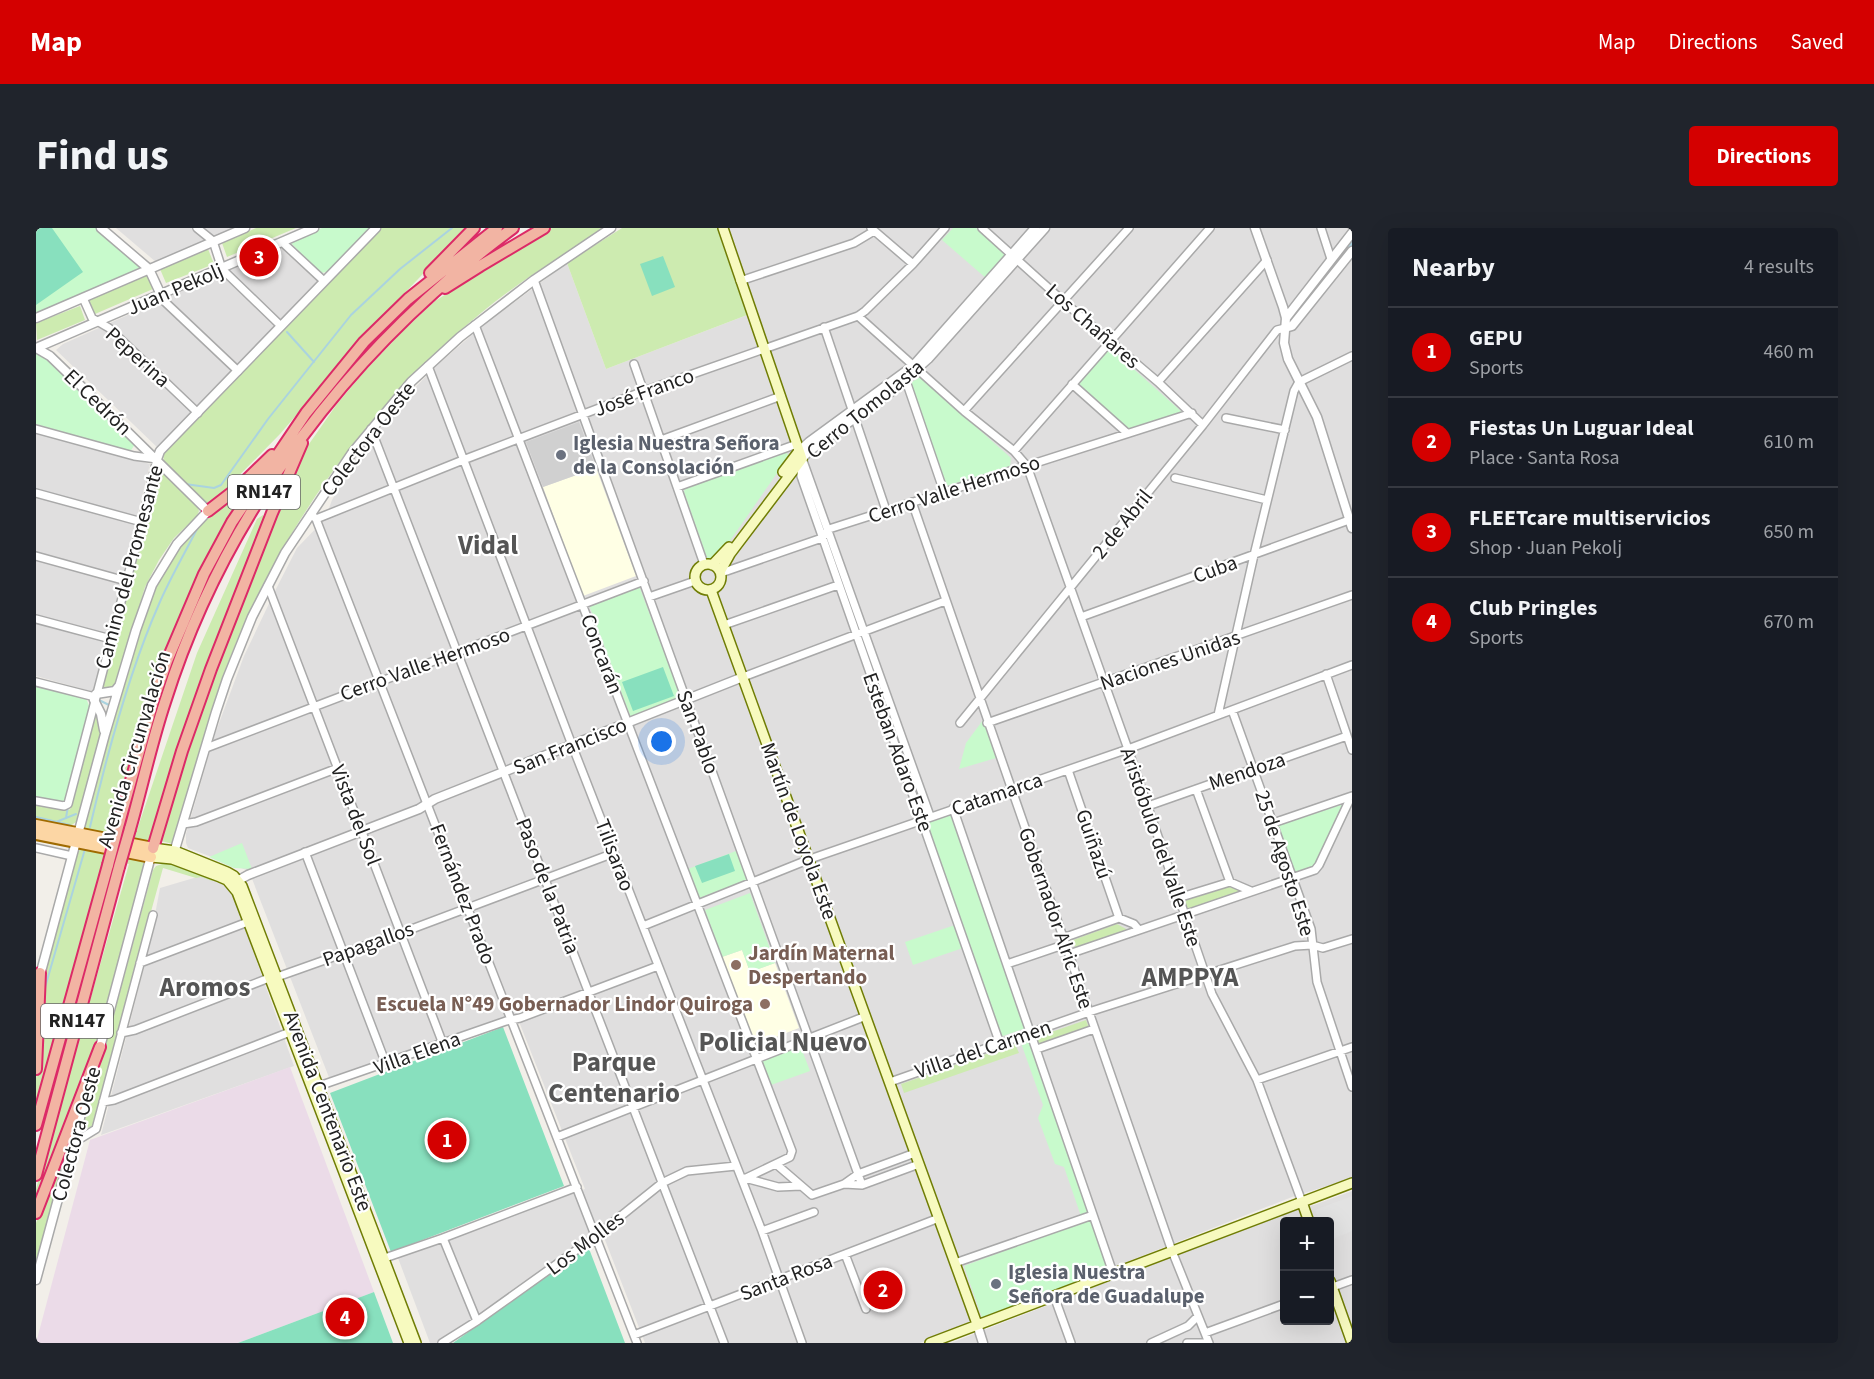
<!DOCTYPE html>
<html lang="en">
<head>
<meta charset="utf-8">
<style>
  :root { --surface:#171b24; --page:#20242c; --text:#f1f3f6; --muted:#9ea1a6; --line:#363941; --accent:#d40000 }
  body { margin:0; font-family:"Source Sans 3",sans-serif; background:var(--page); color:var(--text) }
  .controls { position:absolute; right:18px; bottom:18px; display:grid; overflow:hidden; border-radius:6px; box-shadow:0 6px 24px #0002 }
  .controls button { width:54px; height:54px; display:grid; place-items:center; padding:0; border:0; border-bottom:2px solid var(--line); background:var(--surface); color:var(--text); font:30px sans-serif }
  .you { position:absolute; left:626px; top:514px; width:21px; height:21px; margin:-15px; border:4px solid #fff; border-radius:50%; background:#1a73e8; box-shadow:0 0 0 9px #1a73e833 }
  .badge { display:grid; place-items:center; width:39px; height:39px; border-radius:50%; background:var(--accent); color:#fff; font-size:20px; font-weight:700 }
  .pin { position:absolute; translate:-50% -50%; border:3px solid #fff; box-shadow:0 2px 6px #0006 }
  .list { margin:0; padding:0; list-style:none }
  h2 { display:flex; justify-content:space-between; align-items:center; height:78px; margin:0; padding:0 24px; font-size:26px }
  h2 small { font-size:20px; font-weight:400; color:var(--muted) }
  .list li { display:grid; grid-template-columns:39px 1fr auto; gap:18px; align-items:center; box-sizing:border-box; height:90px; padding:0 24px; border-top:2px solid var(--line) }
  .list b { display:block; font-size:22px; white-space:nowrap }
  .list p { margin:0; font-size:20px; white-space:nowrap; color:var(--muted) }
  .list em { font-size:20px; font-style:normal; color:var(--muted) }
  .map { position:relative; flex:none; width:1316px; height:1115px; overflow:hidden; border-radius:6px }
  header { display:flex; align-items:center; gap:36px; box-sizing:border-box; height:84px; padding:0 30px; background:var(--accent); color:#fff }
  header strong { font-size:28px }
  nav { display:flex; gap:33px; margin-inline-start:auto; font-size:21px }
  .intro { display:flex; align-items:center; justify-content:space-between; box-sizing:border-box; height:144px; padding:0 36px }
  h1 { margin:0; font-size:42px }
  .button { padding:15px 27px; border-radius:6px; background:var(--accent); color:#fff; font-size:21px; font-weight:700 }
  main { display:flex; gap:36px; padding:0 36px }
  aside { flex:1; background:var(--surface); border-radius:6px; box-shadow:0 6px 24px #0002 }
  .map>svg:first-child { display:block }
  .residential { fill:#e0dfdf; fill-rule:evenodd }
  .industrial { fill:#ebdbe8 }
  .education { fill:#ffffe5 }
  .religious { fill:#d0d0d0 }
  .grass { fill:#cdebb0 }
  .park { fill:#c8facc }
  .pitch { fill:#88e0be }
  .parking { fill:#e2e2e2 }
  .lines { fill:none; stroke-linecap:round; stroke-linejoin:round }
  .stream { stroke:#aad3df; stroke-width:2 }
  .canal { stroke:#aad3df; stroke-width:7 }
  .minor-casing { stroke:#a9a9a9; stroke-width:10 }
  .tertiary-casing { stroke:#a9a9a9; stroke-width:11 }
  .secondary-casing { stroke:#707d05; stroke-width:12 }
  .primary-casing { stroke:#a06b00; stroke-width:14 }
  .trunk-casing { stroke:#dc2a67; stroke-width:14 }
  .minor { stroke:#fff; stroke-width:7 }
  .tertiary { stroke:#fff; stroke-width:8 }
  .secondary { stroke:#f7fabf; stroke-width:9 }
  .primary { stroke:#fcd6a4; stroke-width:10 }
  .trunk { stroke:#f2b4a3; stroke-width:10 }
  .trunk-bridge-casing { stroke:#dc2a67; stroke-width:14; stroke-linecap:butt }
  .trunk-bridge { stroke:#f2b4a3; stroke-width:10 }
  .worship-dot { fill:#6b7280; stroke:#fff; stroke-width:2 }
  .education-dot { fill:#8d6e63; stroke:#fff; stroke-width:2 }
  .labels { text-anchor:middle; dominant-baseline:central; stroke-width:4.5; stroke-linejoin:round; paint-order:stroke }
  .shield { fill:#fff; stroke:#646464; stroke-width:1.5 }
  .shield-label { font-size:20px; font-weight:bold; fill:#222 }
  .street-label { font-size:21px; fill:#222; stroke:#fff }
  .worship-label { font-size:21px; font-weight:bold; fill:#5b616d; stroke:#fff; text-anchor:start }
  .education-label { font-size:21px; font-weight:bold; fill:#785e54; stroke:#fff; text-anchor:start }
  .district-label { font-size:27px; font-weight:bold; fill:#555; stroke:#fff }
</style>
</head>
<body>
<header>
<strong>Map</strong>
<nav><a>Map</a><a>Directions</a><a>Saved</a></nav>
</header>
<div class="intro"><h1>Find us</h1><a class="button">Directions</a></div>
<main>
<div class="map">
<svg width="1316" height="1115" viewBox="0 0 1316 1115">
  <rect width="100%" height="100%" fill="#f2efe9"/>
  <path class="residential" d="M80,0H199L126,33L120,34Z
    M691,0H1316V950L1256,969L884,1115H609L564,999L407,1115H394L362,1030L549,961L480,786L294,852L213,643L152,620L150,615V606L179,506L208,428L240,361L261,320L289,291L296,272L321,228L370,169L399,139L445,99L531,35L570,141L719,84Z
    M244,19L282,54L123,221L20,122L27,116Z
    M0,204L114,236L58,464L0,448Z
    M168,647L195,661L258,838L65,907L112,724L124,660Z
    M1316,963V1115H915L1256,982L1278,977ZM1248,994H1294V1092H1248Z"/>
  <path class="industrial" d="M254,839L338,1064L202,1115H0L54,912Z"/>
  <path class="education" d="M560,240L600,348L547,368L507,259Z
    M706,722L714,744L739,735L763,800L719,817L686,729Z"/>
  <path class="religious" d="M543,194L560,240L507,259L490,214Z"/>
  <path class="grass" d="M220,0H260L191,29L186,15Z
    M344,0H431L336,99L244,206L177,274L172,277L169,275L128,233L127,227Z
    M516,0H569C528,27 483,53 445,85C338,172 244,301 194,430C171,491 156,554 137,616L125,613L124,607L155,511L195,403L245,273L266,226L301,176L328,144L367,103L399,73Z
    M586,0H681L711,87L570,141L531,35Z
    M172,21L178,36L130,55L124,41Z
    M111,47L117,61L59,86L53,72Z
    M44,78L49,92L1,112L0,95Z
    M235,232L171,330L144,387L107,491L78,601L100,605L161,425L221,291L227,287L229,292L137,533L114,613L110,615L50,602L47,597L104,401L118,359L147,314Z
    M127,242L161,278L163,283L161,288L138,310L123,332L109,359L80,458L77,461L68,462L66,460L123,245Z
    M828,410L891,585L887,586L824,411Z
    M63,485L67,501L40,594L33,599L0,592V576L33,582L35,580L60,486Z
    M47,620L109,633L110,637L69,790L29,903L2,969L0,968V961L93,636L70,630L0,890V850L6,819V757L41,624Z
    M129,635L145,636L178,651L176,653L165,649L160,650L127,640L56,898L46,903L117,642L120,638Z
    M1190,658L1208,664L1152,681L1148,672Z
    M1081,696L1092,702L1039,721L1037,712Z
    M1050,792L1053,800L1001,819L998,810Z
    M979,816L983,825L868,865L865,856Z
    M43,886L0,1040V995Z"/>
  <path class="park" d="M0,0H60L102,33L105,40L103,43L0,86Z
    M286,0H334L291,44L284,45L256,16V13Z
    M917,0H940L968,25L969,30L951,51L906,12Z
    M1073,119L1147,185L1092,203L1041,157Z
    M0,125L6,126L99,216L94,224L0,196Z
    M884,149L975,230L974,238L910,258L874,158L876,154Z
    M750,224L753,228L682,330L678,333H672L648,264L649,260Z
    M603,358L646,471L595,490L553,377Z
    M0,457L50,470L54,480L30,572L26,575L0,570Z
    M947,492L960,530L923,541L930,515Z
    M1308,576L1277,641L1258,646L1241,598Z
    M916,586L990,800L964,809L890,595Z
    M206,615L216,641L198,640L173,629Z
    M700,623L711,652L663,670L652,641Z
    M714,665L739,735L714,744L706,722L686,729L669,682Z
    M919,697L927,720L877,737L869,714Z
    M994,812L1054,985L1045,988L1028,939L1019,936L1002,890L1007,877L985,815Z
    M764,817L774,843L735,857L725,832Z
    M1056,990L1076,1045L968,1084L946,1090L928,1038Z"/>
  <path class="pitch" d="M0,0H16L47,44L0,77Z
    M627,28L639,59L616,68L604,36Z
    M627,439L638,468L597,483L586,454Z
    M693,626L699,643L666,655L659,638Z
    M467,799L528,958L355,1024L294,865Z
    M552,1018L589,1115H417Z
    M338,1064L357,1115H202Z"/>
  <path class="parking" d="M1316,968V1003L1294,1012V994L1283,993L1279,982Z"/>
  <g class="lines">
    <path class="stream" d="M251,104L278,134
      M149,256L178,260L185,257L232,191L315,87L364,41L416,0
      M63,472L73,477
      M0,589L34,597
      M30,590L32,578
      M20,594L40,586
      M54,599C71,526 93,444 123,376C134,350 149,325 162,299
      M11,614L29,617
      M8,763L49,621"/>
    <path class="canal" d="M1253,94L1316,15"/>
    <defs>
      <path id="minor" d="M161,0L177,13L186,41L245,98
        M835,0L877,36
        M946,0L1028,74L1122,154L1167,197
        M1285,0L1295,31
        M246,14L288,53
        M498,52L826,957
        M704,53L818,15L838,3
        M125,67L128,73L202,143
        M47,70L56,90L73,100L162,185
        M822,88L928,183L978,223L991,238L1092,521L1176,766L1221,852L1266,974
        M439,97L756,923L754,929L706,952
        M788,99L850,282
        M598,136L668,336
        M392,138L536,517L726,1003L766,1115
        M868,147L908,264
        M1122,154L1231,32
        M1036,156L1091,205
        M928,183L1093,0
        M1190,190L1249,202
        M0,201L98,228L121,231L106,294L32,576L28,578L0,573
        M335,201L688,1115
        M625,212L745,168
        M978,223L1174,0
        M766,231L765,248L964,816
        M767,233L894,588
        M1139,250L1231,272
        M641,259L761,216
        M0,265L106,294
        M876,274L1136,1023L1173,1115
        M275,286L280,291L601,1115
        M280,291L427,232L608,163L822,88L829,83L877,36L909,0
        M0,328L90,353
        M685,345L786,310L793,301L1156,185
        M232,358L407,816
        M613,369L659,353
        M1045,389L1313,292
        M0,391L75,411
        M688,397L802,357
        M1290,446L1316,522
        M707,449L909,373
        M0,454L59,469
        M1196,482L1275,701L1281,754L1316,859
        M1182,487L1218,327L1258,163L1263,154L1316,128
        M924,495L1167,197L1241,102L1249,100
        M951,495L1316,367
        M170,520L608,353
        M1032,542L1083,690
        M1160,561L1194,654
        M1112,578L1311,508
        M917,580L1077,1045
        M1237,595L1316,568
        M147,596L160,594L302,540
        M0,620L36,628
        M269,624L350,836
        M1142,670L1194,654L1215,663
        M607,698L774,631L1092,521L1316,437
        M1027,710L1083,690L1098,696L1103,702
        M1033,726L1279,642L1283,637L1315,569
        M104,735L217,692
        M971,736L1030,716
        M85,805L99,802L233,750L241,749L365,705L578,625
        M1001,821L1058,801
        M1221,852L1316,819
        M854,854L1053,784L1259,718L1276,717L1287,720L1316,711
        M280,859L470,793L484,790L622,738
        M67,874L78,872L254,804
        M521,909L830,788
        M37,918L42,912L60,901L117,687
        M740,936L776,967L808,956L822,946L879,925
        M709,950L742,959L765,958
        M808,956L826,957L883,936
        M726,1003L778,984
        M407,1010L441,1093
        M809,1026L830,1081
        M343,1032L407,1010L541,959
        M919,1035L1057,987
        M1294,1060L1316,1052
        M1018,1068L1035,1115
        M1169,1105L1248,1076
        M598,1107L903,990
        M406,1115L441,1093L560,1008L626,955L651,943L700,938
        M1115,1115L1152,1098L1162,1088
        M1151,1115H1167"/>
      <path id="tertiary" d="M65,0L113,41L125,67
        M1219,0L1247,79L1250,90L1248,115L1252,131L1281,189L1316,300
        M0,90L209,0
        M1250,90L1316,5
        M1249,100L1256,98L1316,23
        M0,120L14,128L45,158L172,283L141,316L116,357L100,402L69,506L3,751
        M0,120L278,0
        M763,223L773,214L877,138L999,0
        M121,231L124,223L340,0
        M766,231L772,224L856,163L892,131L1009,0
        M60,466L79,463L83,458
        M58,472L65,486L68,502
        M137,628L180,484L191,451L216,389L249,325L316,225L375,154L424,109L498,52L575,0
        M198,658L203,652L212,647L383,581L399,571L707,449
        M63,823L116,624
        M0,1052L51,864
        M941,1096L947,1115"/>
      <path id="secondary" d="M747,244L763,223
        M659 349a13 13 0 1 1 26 0a13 13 0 1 1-26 0Z
        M676,337L693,319
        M684,344L694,326L766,231L687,0
        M675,362L941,1096
        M117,620L139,623L191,644L198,648L206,658L380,1115
        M115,629L136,631L184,649L191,652L201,664L373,1115
        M1266,974L1273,994
        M1294,1053L1316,1115
        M894,1115L1316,955"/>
      <path id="primary" d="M0,597L117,620
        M0,606L115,629"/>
      <path id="trunk" d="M394,45L438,0
        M409,60L444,38L508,0
        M172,283L203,259L236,227
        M82,599L118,470L131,433L168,346L196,294L270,185L328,114L372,71L461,0
        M94,601C106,559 115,516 129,474C189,283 316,119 477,0
        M117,620L146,523L175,441L236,285L266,215
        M0,841L4,745
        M0,897L72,637
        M0,947L83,639
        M0,985L64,819"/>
    </defs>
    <use href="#minor" class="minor-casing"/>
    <use href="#tertiary" class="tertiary-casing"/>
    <use href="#secondary" class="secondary-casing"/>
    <use href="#primary" class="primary-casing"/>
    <use href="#trunk" class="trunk-casing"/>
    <use href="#minor" class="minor"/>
    <use href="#tertiary" class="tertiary"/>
    <use href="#secondary" class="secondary"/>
    <use href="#primary" class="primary"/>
    <use href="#trunk" class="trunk"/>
    <defs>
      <path id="trunk-bridge" d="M72,637L82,599
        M83,639L94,601"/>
    </defs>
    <use href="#trunk-bridge" class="trunk-bridge-casing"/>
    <use href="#trunk-bridge" class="trunk-bridge"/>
  </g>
  <g class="worship-dot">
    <circle cx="525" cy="227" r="6"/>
    <circle cx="960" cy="1056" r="6"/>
  </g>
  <g class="education-dot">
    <circle cx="700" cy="737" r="6"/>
    <circle cx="729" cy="776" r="6"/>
  </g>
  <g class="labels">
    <g class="shield">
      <rect x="192" y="247" width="72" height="34" rx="4.5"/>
      <rect x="5" y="776" width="72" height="34" rx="4.5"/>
    </g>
    <g class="shield-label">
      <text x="228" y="264">RN147</text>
      <text x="41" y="793">RN147</text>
    </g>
    <g class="street-label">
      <text transform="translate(139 61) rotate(-23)">Juan Pekolj</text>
      <text transform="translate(1057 98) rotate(41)">Los Chañares</text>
      <text transform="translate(102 129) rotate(42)">Peperina</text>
      <text transform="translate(608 164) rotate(-20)">José Franco</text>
      <text transform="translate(62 174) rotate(44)">El Cedrón</text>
      <text transform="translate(829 181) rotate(-39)">Cerro Tomolasta</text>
      <text transform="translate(332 211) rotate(-52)">Colectora Oeste</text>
      <text transform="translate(918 261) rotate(-18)">Cerro Valle Hermoso</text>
      <text transform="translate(1086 296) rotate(-51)">2 de Abril</text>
      <text transform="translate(93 339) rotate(-75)">Camino del Promesante</text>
      <text transform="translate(1179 341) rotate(-20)">Cuba</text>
      <text transform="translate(566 426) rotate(69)">Concarán</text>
      <text transform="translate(1134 432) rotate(-19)">Naciones Unidas</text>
      <text transform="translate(389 436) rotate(-20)">Cerro Valle Hermoso</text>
      <text transform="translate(662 504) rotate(70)">San Pablo</text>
      <text transform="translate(534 518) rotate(-22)">San Francisco</text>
      <text transform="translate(98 521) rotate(-73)">Avenida Circunvalación</text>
      <text transform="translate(862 524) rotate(70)">Esteban Adaro Este</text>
      <text transform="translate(1211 543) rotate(-19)">Mendoza</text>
      <text transform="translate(961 566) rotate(-19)">Catamarca</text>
      <text transform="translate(320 587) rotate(69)">Vista del Sol</text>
      <text transform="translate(763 603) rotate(70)">Martín de Loyola Este</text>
      <text transform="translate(1058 616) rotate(71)">Guiñazú</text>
      <text transform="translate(1125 619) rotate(71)">Aristóbulo del Valle Este</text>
      <text transform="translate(579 627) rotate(69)">Tilisarao</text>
      <text transform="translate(1249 635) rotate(72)">25 de Agosto Este</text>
      <text transform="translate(512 658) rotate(69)">Paso de la Patria</text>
      <text transform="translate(427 666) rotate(69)">Fernández Prado</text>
      <text transform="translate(1020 690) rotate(71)">Gobernador Alric Este</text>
      <text transform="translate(332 716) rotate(-20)">Papagallos</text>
      <text transform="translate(947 821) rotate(-19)">Villa del Carmen</text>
      <text transform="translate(381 825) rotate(-20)">Villa Elena</text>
      <text transform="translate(292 883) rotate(69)">Avenida Centenario Este</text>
      <text transform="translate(40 906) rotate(-75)">Colectora Oeste</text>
      <text transform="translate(549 1015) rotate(-37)">Los Molles</text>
      <text transform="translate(750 1049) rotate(-21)">Santa Rosa</text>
    </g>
    <g class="worship-label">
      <text x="537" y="215">Iglesia Nuestra Señora<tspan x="537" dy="24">de la Consolación</tspan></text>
      <text x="972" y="1044">Iglesia Nuestra<tspan x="972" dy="24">Señora de Guadalupe</tspan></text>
    </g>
    <g class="education-label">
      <text x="712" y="725">Jardín Maternal<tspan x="712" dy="24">Despertando</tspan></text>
      <text x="717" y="776" text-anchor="end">Escuela N°49 Gobernador Lindor Quiroga</text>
    </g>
    <g class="district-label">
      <text x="452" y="317">Vidal</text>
      <text x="1154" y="749">AMPPYA</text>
      <text x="169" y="759">Aromos</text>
      <text x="747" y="814">Policial Nuevo</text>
      <text x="578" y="834">Parque<tspan x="578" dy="31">Centenario</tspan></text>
    </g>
  </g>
</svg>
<div class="controls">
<button>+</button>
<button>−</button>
</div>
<div class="you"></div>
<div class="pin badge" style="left:411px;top:912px">1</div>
<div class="pin badge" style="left:847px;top:1062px">2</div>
<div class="pin badge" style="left:223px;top:29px">3</div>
<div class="pin badge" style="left:309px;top:1089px">4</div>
</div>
<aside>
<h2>Nearby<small>4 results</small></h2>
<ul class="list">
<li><span class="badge">1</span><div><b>GEPU</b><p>Sports</p></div><em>460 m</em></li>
<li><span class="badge">2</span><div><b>Fiestas Un Luguar Ideal</b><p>Place · Santa Rosa</p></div><em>610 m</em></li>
<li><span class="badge">3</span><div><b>FLEETcare multiservicios</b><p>Shop · Juan Pekolj</p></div><em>650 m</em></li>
<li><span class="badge">4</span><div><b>Club Pringles</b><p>Sports</p></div><em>670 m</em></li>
</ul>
</aside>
</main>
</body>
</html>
